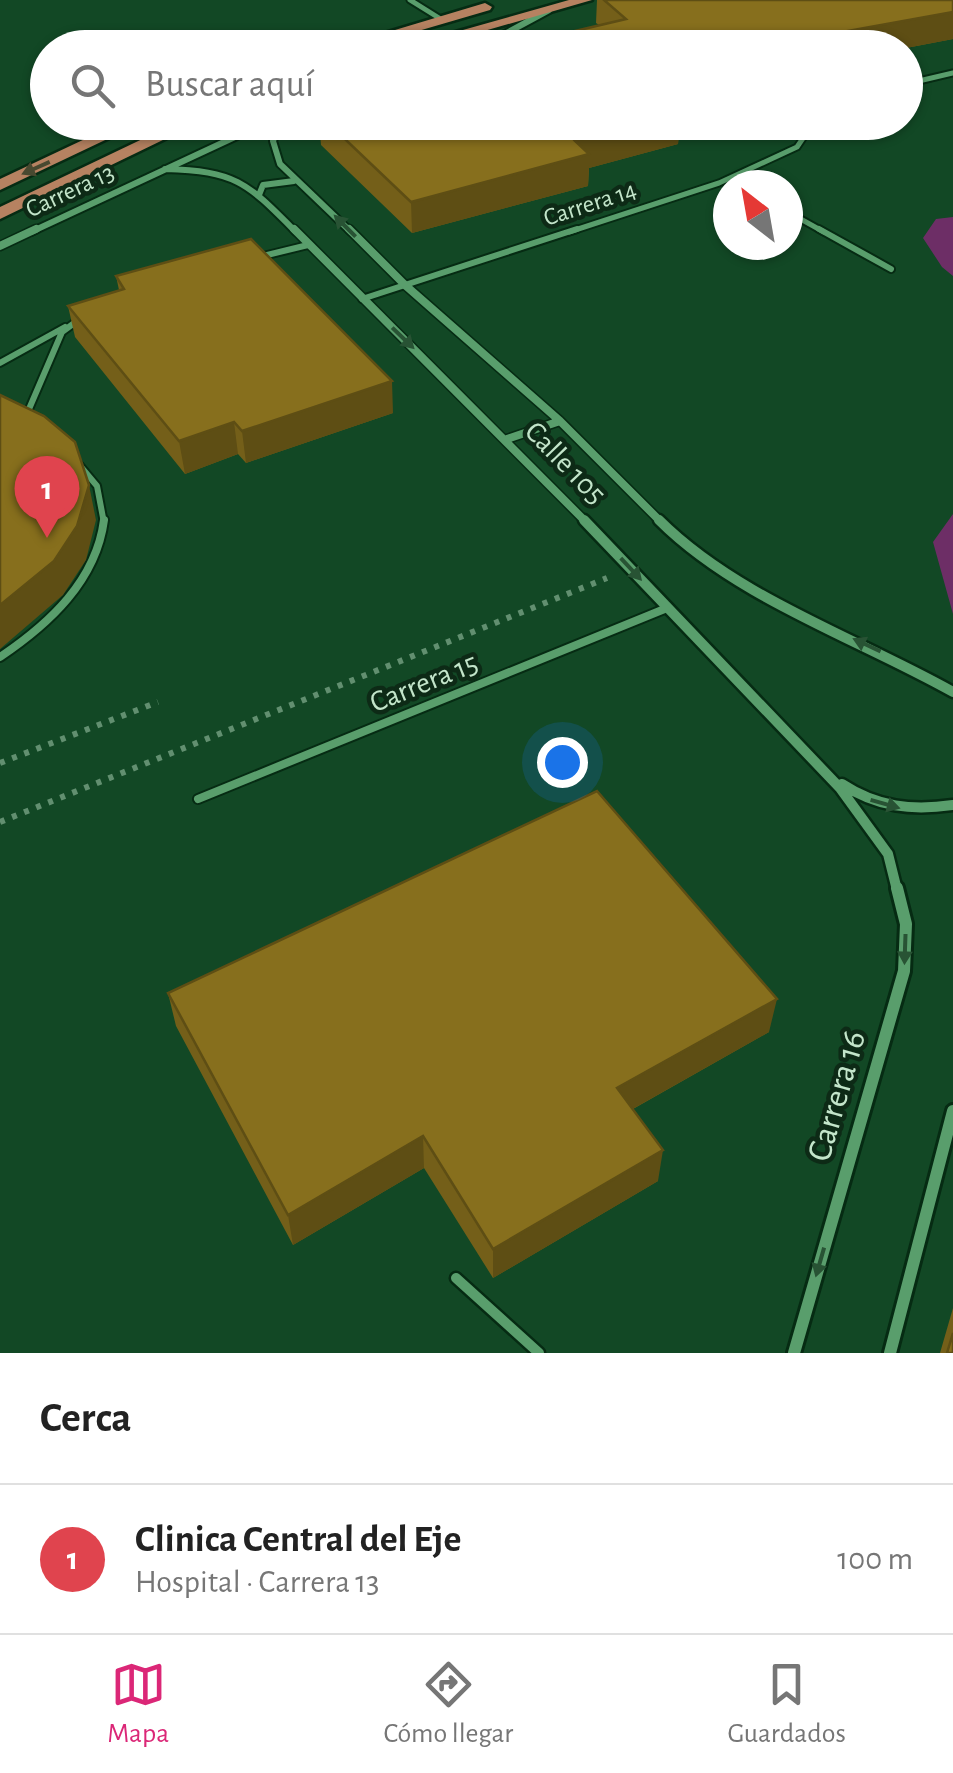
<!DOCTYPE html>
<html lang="es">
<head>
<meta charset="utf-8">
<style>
  :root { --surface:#fff; --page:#f2f2f2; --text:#222; --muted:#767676; --line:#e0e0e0; --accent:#db2777 }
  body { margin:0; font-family:"Alegreya Sans",sans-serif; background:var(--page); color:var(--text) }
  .compass { position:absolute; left:713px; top:170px; width:90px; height:90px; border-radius:50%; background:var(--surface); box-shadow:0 2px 8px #0004; rotate:329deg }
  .you { position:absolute; left:562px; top:762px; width:35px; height:35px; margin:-25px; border:8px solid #fff; border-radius:50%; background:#1a73e8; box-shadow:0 0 0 15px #1a73e833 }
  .badge { display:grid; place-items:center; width:65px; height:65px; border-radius:50%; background:var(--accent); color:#fff; font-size:32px; font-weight:700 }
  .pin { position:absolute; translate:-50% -82px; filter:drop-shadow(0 2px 5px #0008) }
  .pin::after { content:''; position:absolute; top:52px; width:35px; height:30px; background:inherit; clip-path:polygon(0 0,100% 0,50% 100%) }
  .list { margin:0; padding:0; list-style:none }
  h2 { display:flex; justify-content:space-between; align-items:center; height:130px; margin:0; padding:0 40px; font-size:42px }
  h2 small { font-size:32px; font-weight:400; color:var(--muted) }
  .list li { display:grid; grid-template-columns:65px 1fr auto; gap:30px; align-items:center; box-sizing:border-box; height:150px; padding:0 40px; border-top:2px solid var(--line) }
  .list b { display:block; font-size:38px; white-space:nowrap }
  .list p { margin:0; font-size:32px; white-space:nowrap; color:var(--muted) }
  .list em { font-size:32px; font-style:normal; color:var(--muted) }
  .icon { flex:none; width:55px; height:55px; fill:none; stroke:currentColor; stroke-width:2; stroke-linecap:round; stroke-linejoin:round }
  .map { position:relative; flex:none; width:953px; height:1353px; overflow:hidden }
  .search { position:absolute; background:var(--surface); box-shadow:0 2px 8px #0004; left:30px; right:30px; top:30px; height:110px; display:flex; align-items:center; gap:25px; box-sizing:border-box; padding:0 35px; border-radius:55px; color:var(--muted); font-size:38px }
  .sheet { height:280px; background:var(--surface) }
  nav { display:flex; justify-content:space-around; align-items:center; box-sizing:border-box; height:140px; border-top:2px solid var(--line); background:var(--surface); font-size:28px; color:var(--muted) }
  nav a { display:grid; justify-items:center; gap:5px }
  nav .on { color:var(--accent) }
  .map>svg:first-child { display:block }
  .green { fill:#6d2e66 }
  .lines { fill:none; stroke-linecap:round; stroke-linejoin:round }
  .lane-far3-casing { stroke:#062b13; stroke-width:9 }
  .lane-far2-casing { stroke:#062b13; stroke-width:10 }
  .lane-far1-casing { stroke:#062b13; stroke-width:12 }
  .lane-casing { stroke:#062b13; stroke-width:15 }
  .street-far3-casing { stroke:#062b13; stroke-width:10 }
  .street-far2-casing { stroke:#062b13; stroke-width:11 }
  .street-far1-casing { stroke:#062b13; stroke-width:15 }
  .street-casing { stroke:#062b13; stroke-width:18 }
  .primary-casing { stroke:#062b13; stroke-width:5 }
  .path { stroke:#628f70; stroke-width:6; stroke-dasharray:5 8; stroke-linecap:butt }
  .lane-far3 { stroke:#599e6c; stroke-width:5 }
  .lane-far2 { stroke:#599e6c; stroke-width:6 }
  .lane-far1 { stroke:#599e6c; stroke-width:8 }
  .lane { stroke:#599e6c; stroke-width:10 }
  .street-far3 { stroke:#599e6c; stroke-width:6 }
  .street-far2 { stroke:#599e6c; stroke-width:8 }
  .street-far1 { stroke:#599e6c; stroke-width:10 }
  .street { stroke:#599e6c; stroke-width:12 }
  .primary { fill:#b68261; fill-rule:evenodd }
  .wall { fill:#745f19 }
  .shaded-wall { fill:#5e4e14 }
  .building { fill:#876f1d; stroke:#5e4e14; stroke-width:2.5 }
  .oneway { fill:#484930 }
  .oneway2 { fill:#285334 }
  .labels { text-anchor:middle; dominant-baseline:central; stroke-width:9; stroke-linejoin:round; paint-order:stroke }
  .far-street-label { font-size:25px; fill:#c3e5ca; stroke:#0d2a16 }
  .street-label { font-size:30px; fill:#c3e5ca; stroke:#0d2a16 }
  .near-street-label { font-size:35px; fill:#c3e5ca; stroke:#0d2a16 }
</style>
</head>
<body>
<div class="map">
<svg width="953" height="1353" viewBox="0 0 953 1353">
  <rect width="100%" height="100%" fill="#124825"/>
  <path class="green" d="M953,217V276L942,267L923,238L936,219Z
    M953,514V614L933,542Z"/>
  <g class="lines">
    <defs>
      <path id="lane-far3" d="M410,0L439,18
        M906,84L953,73
        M788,212L824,232
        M569,232L719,183L797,147L814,122"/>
      <path id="lane-far2" d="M819,229L891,269
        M259,257L308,245
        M362,299L577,229
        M0,363L65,327
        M26,416L62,332L77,321
        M76,461L97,486L104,523"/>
      <path id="lane-far1" d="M0,657C49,624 96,581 104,520
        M198,799L667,608"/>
      <path id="lane" d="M456,1278L539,1353"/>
      <path id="street-far3" d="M479,48L549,10
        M280,122L273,141L280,164L351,232
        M165,169C237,171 247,183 296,232
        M259,195L263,185L294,181
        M31,232L267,122"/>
      <path id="street-far2" d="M294,229L587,523
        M349,229L405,285L560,421L662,523
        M0,246L36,229
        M507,439L560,421"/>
      <path id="street-far1" d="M584,520L840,788L888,854L897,890
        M659,520C737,598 857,638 953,692
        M842,784C877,807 912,811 953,805"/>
      <path id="street" d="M794,1353L904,971L906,924L897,888
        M890,1353L953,1111"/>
      <path id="primary" d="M569,0H592L425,48H399Z
        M485,3L492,7L490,10L360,48H335Z
        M121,122H143L0,190V179Z
        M178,122H200L0,219V207Z"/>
    </defs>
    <use href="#lane-far3" class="lane-far3-casing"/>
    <use href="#lane-far2" class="lane-far2-casing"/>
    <use href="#lane-far1" class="lane-far1-casing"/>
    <use href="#lane" class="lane-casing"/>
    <use href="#street-far3" class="street-far3-casing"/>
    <use href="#street-far2" class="street-far2-casing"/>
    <use href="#street-far1" class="street-far1-casing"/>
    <use href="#street" class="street-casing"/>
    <use href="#primary" class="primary-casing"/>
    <path class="path" d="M0,763L158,702
      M0,822L607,578"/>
    <use href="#lane-far3" class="lane-far3"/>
    <use href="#lane-far2" class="lane-far2"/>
    <use href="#lane-far1" class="lane-far1"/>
    <use href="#lane" class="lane"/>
    <use href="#street-far3" class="street-far3"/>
    <use href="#street-far2" class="street-far2"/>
    <use href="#street-far1" class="street-far1"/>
    <use href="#street" class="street"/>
    <use href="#primary" class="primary"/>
  </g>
  <path class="wall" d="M597,0H953V39L906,48H503L599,25L596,23Z
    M319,122H680L678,144L589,168L588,186L412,233L321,145Z
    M116,276L393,413L246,463L238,454L185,474L75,337L68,306L119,290Z
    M168,993L769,1032L633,1109L658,1181L493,1278L424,1168L293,1245L176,1026Z
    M953,1308V1353H940Z"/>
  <path class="shaded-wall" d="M953,12V39L906,48H754Z
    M648,122H680L678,144L589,168L588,186L412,233L411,202L575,141Z
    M392,381L393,413L246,463L242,431Z
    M234,422L238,454L185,474L179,441Z
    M89,485L96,520L86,560L63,595L0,649V605Z
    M777,999L769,1032L613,1120L617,1088Z
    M423,1136L424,1168L293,1245L288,1215Z
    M663,1150L658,1181L493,1278V1249Z"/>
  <path class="building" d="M604,0H953V12L754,48H503L626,19Z
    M327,122H648L575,141L589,154L411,202Z
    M251,239L392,381L242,431L234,422L179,441L68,306L124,289L116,276Z
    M0,395L44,416L75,442L89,485L77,526L54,561L0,605Z
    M597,791L777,999L617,1088L663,1150L493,1249L423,1136L288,1215L168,993Z
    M953,1333V1353H947Z"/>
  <defs><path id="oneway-solid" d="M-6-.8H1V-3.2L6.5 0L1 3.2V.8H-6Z" transform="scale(2.5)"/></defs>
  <use class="oneway" href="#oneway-solid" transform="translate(36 168) rotate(156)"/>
  <g class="oneway2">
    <use href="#oneway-solid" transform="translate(345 226) rotate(-135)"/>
    <use href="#oneway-solid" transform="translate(403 338) rotate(44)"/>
    <use href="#oneway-solid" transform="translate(631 569) rotate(47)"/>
    <use href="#oneway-solid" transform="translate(867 645) rotate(-155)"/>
    <use href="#oneway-solid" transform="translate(885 804) rotate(16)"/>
    <use href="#oneway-solid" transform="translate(905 949) rotate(92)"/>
    <use href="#oneway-solid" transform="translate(820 1262) rotate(106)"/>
  </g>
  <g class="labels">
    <g class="far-street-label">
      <text transform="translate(70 191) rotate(-25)">Carrera 13</text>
      <text transform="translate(590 204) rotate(-18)">Carrera 14</text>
    </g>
    <g class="street-label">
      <text transform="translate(565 463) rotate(46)">Calle 105</text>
      <text transform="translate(424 683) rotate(-22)">Carrera 15</text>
    </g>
    <g class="near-street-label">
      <text transform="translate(837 1096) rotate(-74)">Carrera 16</text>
    </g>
  </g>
</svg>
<svg class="compass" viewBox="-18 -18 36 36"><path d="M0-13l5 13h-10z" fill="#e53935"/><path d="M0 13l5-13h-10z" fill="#767676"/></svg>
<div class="you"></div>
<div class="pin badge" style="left:47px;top:538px;background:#e0444e">1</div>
<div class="search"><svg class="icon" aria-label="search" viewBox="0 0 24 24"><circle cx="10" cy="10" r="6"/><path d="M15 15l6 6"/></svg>Buscar aquí</div>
</div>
<section class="sheet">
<h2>Cerca<small></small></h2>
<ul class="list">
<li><span class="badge" style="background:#e0444e">1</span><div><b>Clinica Central del Eje</b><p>Hospital · Carrera 13</p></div><em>100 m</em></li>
</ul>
</section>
<nav>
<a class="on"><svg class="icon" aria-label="map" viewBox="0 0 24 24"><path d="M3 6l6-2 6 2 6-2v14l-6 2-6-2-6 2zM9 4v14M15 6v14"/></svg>Mapa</a>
<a><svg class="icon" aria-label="directions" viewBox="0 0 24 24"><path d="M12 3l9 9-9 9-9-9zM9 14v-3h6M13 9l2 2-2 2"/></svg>Cómo llegar</a>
<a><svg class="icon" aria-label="saved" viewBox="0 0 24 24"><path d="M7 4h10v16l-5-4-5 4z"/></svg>Guardados</a>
</nav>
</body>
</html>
